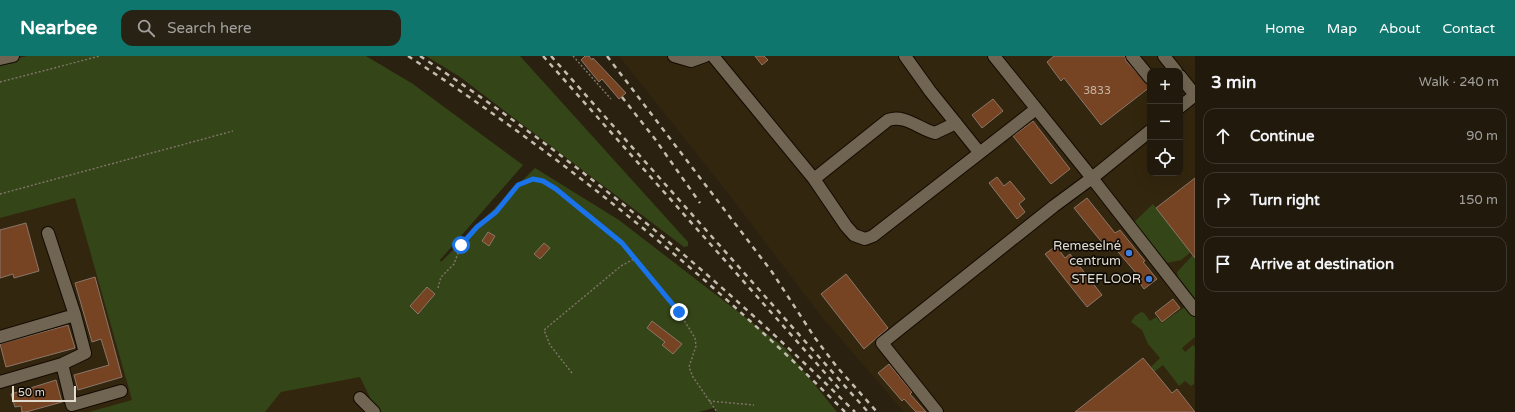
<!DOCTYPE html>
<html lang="en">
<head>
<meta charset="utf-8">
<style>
  :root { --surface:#20190c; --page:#282215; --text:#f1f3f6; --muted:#a2a09d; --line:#3d382d; --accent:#0f766e }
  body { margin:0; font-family:"Varela Round",sans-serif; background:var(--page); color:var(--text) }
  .controls { position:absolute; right:12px; top:12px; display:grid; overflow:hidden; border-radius:8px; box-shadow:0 4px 16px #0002 }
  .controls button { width:36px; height:36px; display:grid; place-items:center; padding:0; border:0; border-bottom:1px solid var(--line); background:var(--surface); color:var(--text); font:20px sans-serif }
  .scale { position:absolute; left:12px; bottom:10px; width:64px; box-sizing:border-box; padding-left:4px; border:2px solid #e1dbd0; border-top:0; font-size:11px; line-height:14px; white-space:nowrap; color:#e1dbd0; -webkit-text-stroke:3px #0f0b05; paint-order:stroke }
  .stop { position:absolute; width:12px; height:12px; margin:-9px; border:3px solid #1a73e8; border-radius:50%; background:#fff }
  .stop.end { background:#1a73e8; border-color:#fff; box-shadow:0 1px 4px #0008 }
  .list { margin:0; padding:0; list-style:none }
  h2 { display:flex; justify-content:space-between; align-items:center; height:52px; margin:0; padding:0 16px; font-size:17px }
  h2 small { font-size:13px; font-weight:400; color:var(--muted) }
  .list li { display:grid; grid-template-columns:26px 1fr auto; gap:12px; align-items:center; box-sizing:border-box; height:56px; margin:0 8px 8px; padding:0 8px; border:1px solid var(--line); border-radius:12px }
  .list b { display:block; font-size:15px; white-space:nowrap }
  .list em { font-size:13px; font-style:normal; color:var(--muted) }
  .icon { flex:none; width:22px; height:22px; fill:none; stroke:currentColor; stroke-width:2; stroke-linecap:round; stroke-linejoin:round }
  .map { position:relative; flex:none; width:1195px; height:356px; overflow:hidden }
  header { display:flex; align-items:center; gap:24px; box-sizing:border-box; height:56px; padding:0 20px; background:var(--accent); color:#fff }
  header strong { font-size:19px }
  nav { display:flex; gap:22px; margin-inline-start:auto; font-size:14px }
  .search { width:280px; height:36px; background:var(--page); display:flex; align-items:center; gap:10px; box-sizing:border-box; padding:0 14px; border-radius:12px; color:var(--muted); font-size:15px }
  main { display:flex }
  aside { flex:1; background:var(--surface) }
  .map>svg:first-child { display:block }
  .built { fill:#33260e; fill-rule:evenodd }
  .green { fill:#344517 }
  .building { fill:#774423; stroke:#8b766a }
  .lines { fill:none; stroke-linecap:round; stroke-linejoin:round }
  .minor-casing { stroke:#130a00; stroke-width:14 }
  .path { stroke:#7c7466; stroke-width:1.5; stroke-dasharray:2 2; stroke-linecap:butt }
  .minor { stroke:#706552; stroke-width:12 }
  .rail { stroke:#c4bdb1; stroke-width:2.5; stroke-dasharray:5 5; stroke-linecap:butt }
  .route { stroke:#1a73e8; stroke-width:5 }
  .shop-dot { fill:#3f7fe0; stroke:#0f0b05; stroke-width:1.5 }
  .labels { text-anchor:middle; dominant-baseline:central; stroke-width:3.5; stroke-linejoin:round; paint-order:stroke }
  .number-label { font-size:11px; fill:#c6b5a5 }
  .poi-label { font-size:13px; fill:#e1dbd0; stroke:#0f0b05; text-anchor:end }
</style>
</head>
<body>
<header>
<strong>Nearbee</strong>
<div class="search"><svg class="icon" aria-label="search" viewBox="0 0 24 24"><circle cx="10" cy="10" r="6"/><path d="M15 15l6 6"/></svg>Search here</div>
<nav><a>Home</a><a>Map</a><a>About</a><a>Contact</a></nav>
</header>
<main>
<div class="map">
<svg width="1195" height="356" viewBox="0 0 1195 356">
  <rect width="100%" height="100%" fill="#2a2110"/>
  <path class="built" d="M0,0H218L377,356H0Z
    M619,0H1195V356H904L821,260L731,141ZM1150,15H1180V117H1150Z"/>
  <path class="green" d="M27,0H366L413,28L523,109L440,204L441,206L535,112L619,164L785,292L837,356H717L714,352L699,356H377L360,321L281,336L265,356H89L132,344L75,142L0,162V7Z
    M426,0H520L688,186V190L684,191L460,21Z
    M1153,148L1191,196L1181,204L1167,207L1132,168Z
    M1193,199L1195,202V244L1178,221L1177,216Z
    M1183,252H1189L1195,260V281L1182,292L1185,296L1193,289L1195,291L1194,328L1191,330L1185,325L1179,330L1163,309L1154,316L1151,311L1160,302L1148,288L1142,274L1131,266L1135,260L1141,256L1144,257L1150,265L1156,261L1162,267Z"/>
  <path class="building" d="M585,0H589L592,4L593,2L626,37L619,43L602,23L599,26L581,4Z
    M755,0H764L768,4L762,9Z
    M1054,0H1125L1126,5L1150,31L1101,69L1064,22L1061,25L1047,6Z
    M993,43L1003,55L982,72L972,59Z
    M1033,65L1070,113L1051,128L1013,80Z
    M997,121L1004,130L1010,125L1025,143L1019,148L1025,156L1017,163L989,127Z
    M1195,122V202L1156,152Z
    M1087,142L1115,177L1120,174L1145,205L1143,206L1157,223L1144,233L1139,226L1142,224L1113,190L1108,194L1074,152Z
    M26,167L39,215L14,222L13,218L0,222V174Z
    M488,176L495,180L489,190L482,185Z
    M544,187L550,192L540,203L534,198Z
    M1056,190L1065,202L1070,198L1102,239L1087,251L1045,198Z
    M846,218L888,272L864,293L821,238Z
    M95,221L122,321L78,334L74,319L109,309L101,283L92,286L75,227Z
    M427,231L435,238L418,258L410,250Z
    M1173,243L1180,252L1162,266L1155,257Z
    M652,265L682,288L673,298L662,289L665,286L647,272Z
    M68,269L75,292L6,311L0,288Z
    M1143,302L1172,337L1177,333L1195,356H1075Z
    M889,308L912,336L910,338L926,356H916L904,343L902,345L878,317Z
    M56,324L62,346L26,356H22L21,350L15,351L11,338Z"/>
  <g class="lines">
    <defs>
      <path id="minor" d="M674,0L691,5L705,0
        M713,0L814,123L846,170L854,179L865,183L873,180L1036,53
        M905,0L930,35L979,96
        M994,0L1092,122L1150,75
        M1132,0L1150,22
        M1164,0L1176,15
        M0,3L13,0
        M1180,20L1195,39
        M1180,51L1195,39
        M814,123L888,64C905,58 919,73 935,77L956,67
        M48,177L75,259
        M0,281L75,259L85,297L62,308
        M0,326L62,308L72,349L121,335
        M360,342L374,356
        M937,356L882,287L1054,150L1092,122L1195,254"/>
    </defs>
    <use href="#minor" class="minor-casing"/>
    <path class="path" d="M573,0L611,43
      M0,26L100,0
      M0,138L233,75
      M438,232L441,221L454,208L461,189L477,171L496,156L518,129L533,123L543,125L556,133L622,187L679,256L695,282L696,290L689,311L693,321L717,356
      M572,317L550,289L544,274L621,210L634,203
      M709,345L754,349"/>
    <use href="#minor" class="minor"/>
    <path class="rail" d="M408,0C566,103 712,222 845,356
      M420,0C577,103 721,224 855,356
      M543,0L842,336
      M551,0L868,356
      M607,0L772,216L815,282L837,311L877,356
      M622,41L655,83L700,147"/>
  </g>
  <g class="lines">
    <path class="route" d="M461,189L477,171L496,156L518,129L533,123L543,125L556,133L622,187L679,256"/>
  </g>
  <g class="shop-dot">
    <circle cx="1129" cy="197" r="4"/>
    <circle cx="1149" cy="223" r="4"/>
  </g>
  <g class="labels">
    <g class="number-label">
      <text x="1097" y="34">3833</text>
    </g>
    <g class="poi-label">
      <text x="1121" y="190">Remeselné<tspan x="1121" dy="15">centrum</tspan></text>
      <text x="1141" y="223">STEFLOOR</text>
    </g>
  </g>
</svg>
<div class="controls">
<button>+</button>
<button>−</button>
<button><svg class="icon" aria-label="locate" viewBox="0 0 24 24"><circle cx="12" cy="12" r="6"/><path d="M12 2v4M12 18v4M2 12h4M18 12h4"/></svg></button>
</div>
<div class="scale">50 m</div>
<div class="stop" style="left:461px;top:189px"></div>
<div class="stop end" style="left:679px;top:256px"></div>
</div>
<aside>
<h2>3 min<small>Walk · 240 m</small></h2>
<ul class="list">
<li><svg class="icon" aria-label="ahead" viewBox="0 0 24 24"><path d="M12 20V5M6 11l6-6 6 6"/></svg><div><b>Continue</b></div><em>90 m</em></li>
<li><svg class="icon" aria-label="right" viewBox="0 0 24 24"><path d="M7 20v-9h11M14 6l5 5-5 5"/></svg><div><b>Turn right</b></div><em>150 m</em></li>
<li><svg class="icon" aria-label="arrive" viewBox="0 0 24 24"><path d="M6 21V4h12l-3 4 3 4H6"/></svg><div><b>Arrive at destination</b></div></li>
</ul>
</aside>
</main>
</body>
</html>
